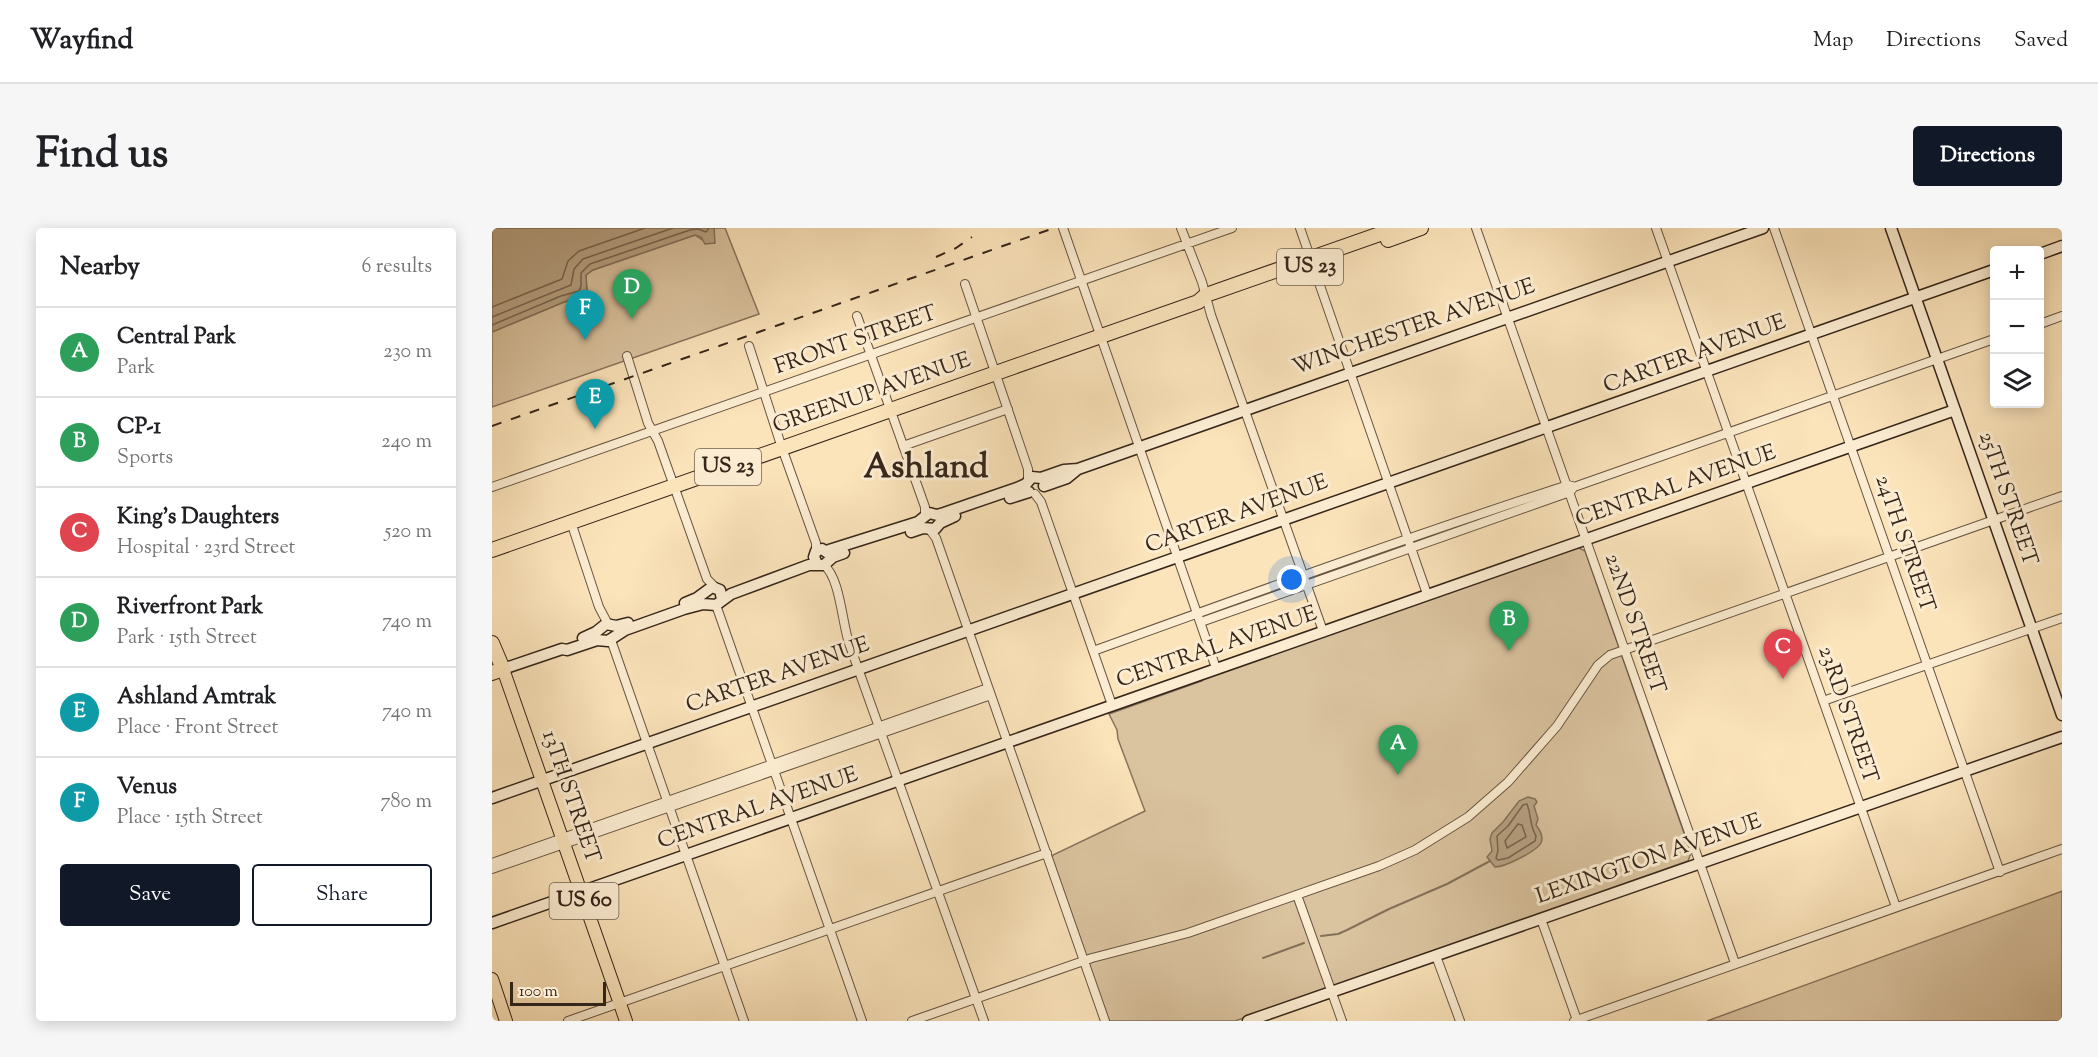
<!DOCTYPE html>
<html lang="en">
<head>
<meta charset="utf-8">
<style>
  :root { --surface:#fff; --page:#f6f6f6; --text:#202124; --muted:#757577; --line:#e0e0e0; --accent:#111827 }
  body { margin:0; font-family:"Sorts Mill Goudy",serif; background:var(--page); color:var(--text) }
  .controls { position:absolute; right:18px; top:18px; display:grid; overflow:hidden; border-radius:6px; box-shadow:0 3px 15px #0003 }
  .controls button { width:54px; height:54px; display:grid; place-items:center; padding:0; border:0; border-bottom:2px solid var(--line); background:var(--surface); color:var(--text); font:30px sans-serif }
  .scale { position:absolute; left:18px; bottom:15px; width:96px; box-sizing:border-box; padding-left:6px; border:3px solid #36261a; border-top:0; font-size:16px; line-height:21px; white-space:nowrap; color:#36261a; -webkit-text-stroke:4px #fcedd2; paint-order:stroke }
  .you { position:absolute; left:800px; top:352px; width:21px; height:21px; margin:-15px; border:4px solid #fff; border-radius:50%; background:#1a73e8; box-shadow:0 0 0 9px #1a73e833 }
  .badge { display:grid; place-items:center; width:39px; height:39px; border-radius:50%; background:var(--accent); color:#fff; font-size:20px; font-weight:700 }
  .pin { position:absolute; translate:-50% -50px; filter:drop-shadow(0 2px 3px #0008) }
  .pin::after { content:''; position:absolute; top:32px; width:21px; height:18px; background:inherit; clip-path:polygon(0 0,100% 0,50% 100%) }
  .list { margin:0; padding:0; list-style:none }
  h2 { display:flex; justify-content:space-between; align-items:center; height:78px; margin:0; padding:0 24px; font-size:26px }
  h2 small { font-size:20px; font-weight:400; color:var(--muted) }
  .list li { display:grid; grid-template-columns:39px 1fr auto; gap:18px; align-items:center; box-sizing:border-box; height:90px; padding:0 24px; border-top:2px solid var(--line) }
  .list b { display:block; font-size:22px; white-space:nowrap }
  .list p { margin:0; font-size:20px; white-space:nowrap; color:var(--muted) }
  .list em { font-size:20px; font-style:normal; color:var(--muted) }
  .actions { display:flex; gap:12px; padding:18px 24px }
  .actions a { flex:1; padding:14px 0; border:2px solid var(--accent); border-radius:6px; text-align:center; font-size:21px; color:var(--accent) }
  .actions .main { background:var(--accent); color:#fff }
  .icon { flex:none; width:33px; height:33px; fill:none; stroke:currentColor; stroke-width:2; stroke-linecap:round; stroke-linejoin:round }
  .map { position:relative; flex:none; width:1570px; height:793px; overflow:hidden; border-radius:6px }
  header { display:flex; align-items:center; gap:36px; box-sizing:border-box; height:84px; padding:0 30px; background:var(--surface); border-bottom:2px solid var(--line) }
  header strong { font-size:28px }
  nav { display:flex; gap:33px; margin-inline-start:auto; font-size:21px }
  .intro { display:flex; align-items:center; justify-content:space-between; box-sizing:border-box; height:144px; padding:0 36px }
  h1 { margin:0; font-size:42px }
  .button { padding:15px 27px; border-radius:6px; background:var(--accent); color:#fff; font-size:21px; font-weight:700 }
  main { display:flex; gap:36px; padding:0 36px }
  aside { flex:1; background:var(--surface); border-radius:6px; box-shadow:0 3px 15px #0003 }
  .map>svg:first-child { display:block }
  .green { fill:#dac39f; stroke:#88745c; stroke-width:1.5 }
  .water { fill:#b8a384; stroke:#84715a; stroke-width:1.5 }
  .lines { fill:none; stroke-linecap:round; stroke-linejoin:round }
  .shore { stroke:#77644f; stroke-width:1.5 }
  .stream { stroke:#84715a; stroke-width:2 }
  .street-casing { stroke:#675542; stroke-width:10 }
  .secondary-casing { stroke:#36261a; stroke-width:13 }
  .primary-casing { stroke:#36261a; stroke-width:14 }
  .highway-casing { stroke:#36261a; stroke-width:16 }
  .street { stroke:#fcedd2; stroke-width:8 }
  .secondary { stroke:#fcedd2; stroke-width:10 }
  .primary { stroke:#fbe3ba; stroke-width:12 }
  .highway { stroke:#fbe3ba; stroke-width:14 }
  .rail { stroke:#36261a; stroke-width:2; stroke-dasharray:10 10; stroke-linecap:butt }
  .labels { text-anchor:middle; dominant-baseline:central; stroke-width:6; stroke-linejoin:round; paint-order:stroke }
  .shield { fill:#fcedd2; stroke:#716251; stroke-width:1.5 }
  .shield-label { font-size:21px; font-weight:bold; fill:#36261a }
  .street-label { font-size:22px; fill:#36261a; stroke:#fcedd2 }
  .town-label { font-size:34px; font-weight:bold; fill:#36261a; stroke:#fcedd2 }
</style>
</head>
<body>
<header>
<strong>Wayfind</strong>
<nav><a>Map</a><a>Directions</a><a>Saved</a></nav>
</header>
<div class="intro"><h1>Find us</h1><a class="button">Directions</a></div>
<main>
<aside>
<h2>Nearby<small>6 results</small></h2>
<ul class="list">
<li><span class="badge" style="background:#2e9e5b">A</span><div><b>Central Park</b><p>Park</p></div><em>230 m</em></li>
<li><span class="badge" style="background:#2e9e5b">B</span><div><b>CP-1</b><p>Sports</p></div><em>240 m</em></li>
<li><span class="badge" style="background:#e0444e">C</span><div><b>King's Daughters</b><p>Hospital · 23rd Street</p></div><em>520 m</em></li>
<li><span class="badge" style="background:#2e9e5b">D</span><div><b>Riverfront Park</b><p>Park · 15th Street</p></div><em>740 m</em></li>
<li><span class="badge" style="background:#0f9aa8">E</span><div><b>Ashland Amtrak</b><p>Place · Front Street</p></div><em>740 m</em></li>
<li><span class="badge" style="background:#0f9aa8">F</span><div><b>Venus</b><p>Place · 15th Street</p></div><em>780 m</em></li>
</ul>
<div class="actions"><a class="main">Save</a><a>Share</a></div>
</aside>
<div class="map">
<svg width="1570" height="793" viewBox="0 0 1570 793">
  <rect width="100%" height="100%" fill="#fbe3ba"/>
  <filter id="stains"><feTurbulence type="fractalNoise" baseFrequency=".00333" numOctaves="4"/><feColorMatrix values="0 0 0 0 .2 0 0 0 0 .09 0 0 0 0 .02 0 0 0 .5 -.17"/></filter>
  <radialGradient id="worn" r=".72"><stop offset=".6" stop-color="#630" stop-opacity="0"/><stop offset="1" stop-color="#630" stop-opacity=".3"/></radialGradient>
  <path class="green" d="M222,0H233L267,86L0,179V104L72,74L90,69L95,65L94,47L101,42L203,7L215,15H222Z
    M1085,319L1093,323L1199,625L1196,633L743,793H617L560,630L561,627L653,583L626,511L625,502L617,486L710,453L712,450Z
    M1570,663V793H1215L1568,664Z"/>
  <path class="water" d="M0,0H222L223,15L213,16L209,9L203,7L101,42L94,47L95,65L90,69L72,74L0,104Z
    M1036,569L1043,571L1045,574L1042,578L1046,591L1044,597C1048,602 1052,608 1049,615C1045,623 1013,639 1003,639L995,629L1000,623L998,611L1000,605L1011,594L1027,573Z"/>
  <g class="lines">
    <path class="shore" d="M0,79L70,51L76,33L87,23L153,0
      M0,89L79,57L82,41L91,31L181,0
      M0,97L69,68L87,63L89,58V45L98,36L198,2L206,1L214,4L217,0
      M1035,576C1040,589 1037,596 1044,608L1043,613L1016,630L1006,632L1004,630L1006,623L1005,608L1016,598L1031,577Z
      M1026,596L1030,597L1034,609L1015,620L1013,613Z"/>
    <path class="stream" d="M829,708L846,706L855,702L897,681L955,656L998,633
      M771,730L812,715"/>
    <defs>
      <path id="street" d="M571,0L724,440
        M689,0L710,54L719,87L831,403
        M808,0L935,366
        M984,0L1243,735
        M1164,0L1404,679
        M1282,0L1508,644
        M473,56L536,241V251
        M365,88L433,279V288
        M1548,96L1570,88
        M257,118L290,220L324,315V323
        M135,128L156,195L166,213L215,351L223,359
        M411,218L516,181
        M0,259L740,0
        M543,266L549,274L620,477
        M79,294L107,379L116,396
        M438,302L444,310L613,793
        M332,337C349,351 350,398 358,418C403,543 448,668 492,793
        M224,377L370,793
        M709,394L1078,264L1082,259L1502,111
        M119,412L252,793
        M601,423C759,366 916,309 1076,257L1080,258
        M1331,473L1570,390
        M0,635L496,460
        M0,641L499,467
        M805,667L850,793
        M1049,691L1085,792
        M944,728L968,793
        M76,793L555,625
        M420,793L600,730L696,705L887,638L923,622L976,589L1016,554L1065,498L1106,437L1118,427L1570,268
        M1082,793L1570,621"/>
      <path id="secondary" d="M1399,0L1570,487
        M1548,26L1570,18
        M552,258L575,250L586,241
        M518,270L537,264
        M419,304L431,300L443,301L448,295L463,288
        M334,323L426,294L437,285L445,287L452,285L525,260L534,256L540,249L549,250L572,242L586,241L1271,0
        M325,336L322,329L324,323L330,321L337,326
        M193,375L205,370L220,359L228,362L230,371
        M91,410L104,404L114,396L124,398L136,395
        M11,441L70,421L75,422L105,412L116,413L133,402L192,381L211,376L224,377L239,366L317,337H332L341,329L352,325
        M0,570L1502,42
        M0,695L1463,182
        M756,793L1570,509"/>
      <path id="primary" d="M11,441L134,793
        M0,751L14,793"/>
      <path id="highway" d="M896,12L929,0
        M0,322L706,74L714,67L905,0
        M0,415L11,441L0,445"/>
    </defs>
    <use href="#street" class="street-casing"/>
    <use href="#secondary" class="secondary-casing"/>
    <use href="#primary" class="primary-casing"/>
    <use href="#highway" class="highway-casing"/>
    <use href="#street" class="street"/>
    <use href="#secondary" class="secondary"/>
    <use href="#primary" class="primary"/>
    <use href="#highway" class="highway"/>
    <path class="rail" d="M444,29L464,20L480,9
      M0,198L562,0"/>
  </g>
  <g class="labels">
    <g class="shield">
      <rect x="785" y="21" width="66" height="36" rx="4.5"/>
      <rect x="203" y="221" width="66" height="36" rx="4.5"/>
      <rect x="57.5" y="655" width="69" height="36" rx="4.5"/>
    </g>
    <g class="shield-label">
      <text x="818" y="39">US 23</text>
      <text x="236" y="239">US 23</text>
      <text x="92" y="673">US 60</text>
    </g>
    <g class="street-label">
      <text transform="translate(922 100) rotate(-19)">WINCHESTER AVENUE</text>
      <text transform="translate(364 113) rotate(-19)">FRONT STREET</text>
      <text transform="translate(1203 127) rotate(-20)">CARTER AVENUE</text>
      <text transform="translate(380 166) rotate(-19)">GREENUP AVENUE</text>
      <text transform="translate(1184 259) rotate(-19)">CENTRAL AVENUE</text>
      <text transform="translate(1515 271) rotate(71)">25TH STREET</text>
      <text transform="translate(745 287) rotate(-20)">CARTER AVENUE</text>
      <text transform="translate(1412 316) rotate(71)">24TH STREET</text>
      <text transform="translate(1142 396) rotate(71)">22ND STREET</text>
      <text transform="translate(725 420) rotate(-19)">CENTRAL AVENUE</text>
      <text transform="translate(286 448) rotate(-19)">CARTER AVENUE</text>
      <text transform="translate(1355 487) rotate(71)">23RD STREET</text>
      <text transform="translate(78 569) rotate(71)">13TH STREET</text>
      <text transform="translate(266 581) rotate(-19)">CENTRAL AVENUE</text>
      <text transform="translate(1157 632) rotate(-19)">LEXINGTON AVENUE</text>
    </g>
    <g class="town-label">
      <text x="434" y="240">Ashland</text>
    </g>
  </g>
  <rect width="100%" height="100%" filter="url(#stains)"/>
  <rect width="100%" height="100%" fill="url(#worn)"/>
</svg>
<div class="controls">
<button>+</button>
<button>−</button>
<button><svg class="icon" aria-label="layers" viewBox="0 0 24 24"><path d="M12 4l9 5-9 5-9-5zM3 14l9 5 9-5"/></svg></button>
</div>
<div class="scale">100 m</div>
<div class="you"></div>
<div class="pin badge" style="left:906px;top:547px;background:#2e9e5b">A</div>
<div class="pin badge" style="left:1017px;top:423px;background:#2e9e5b">B</div>
<div class="pin badge" style="left:1291px;top:451px;background:#e0444e">C</div>
<div class="pin badge" style="left:140px;top:91px;background:#2e9e5b">D</div>
<div class="pin badge" style="left:103px;top:201px;background:#0f9aa8">E</div>
<div class="pin badge" style="left:93px;top:112px;background:#0f9aa8">F</div>
</div>
</main>
</body>
</html>
